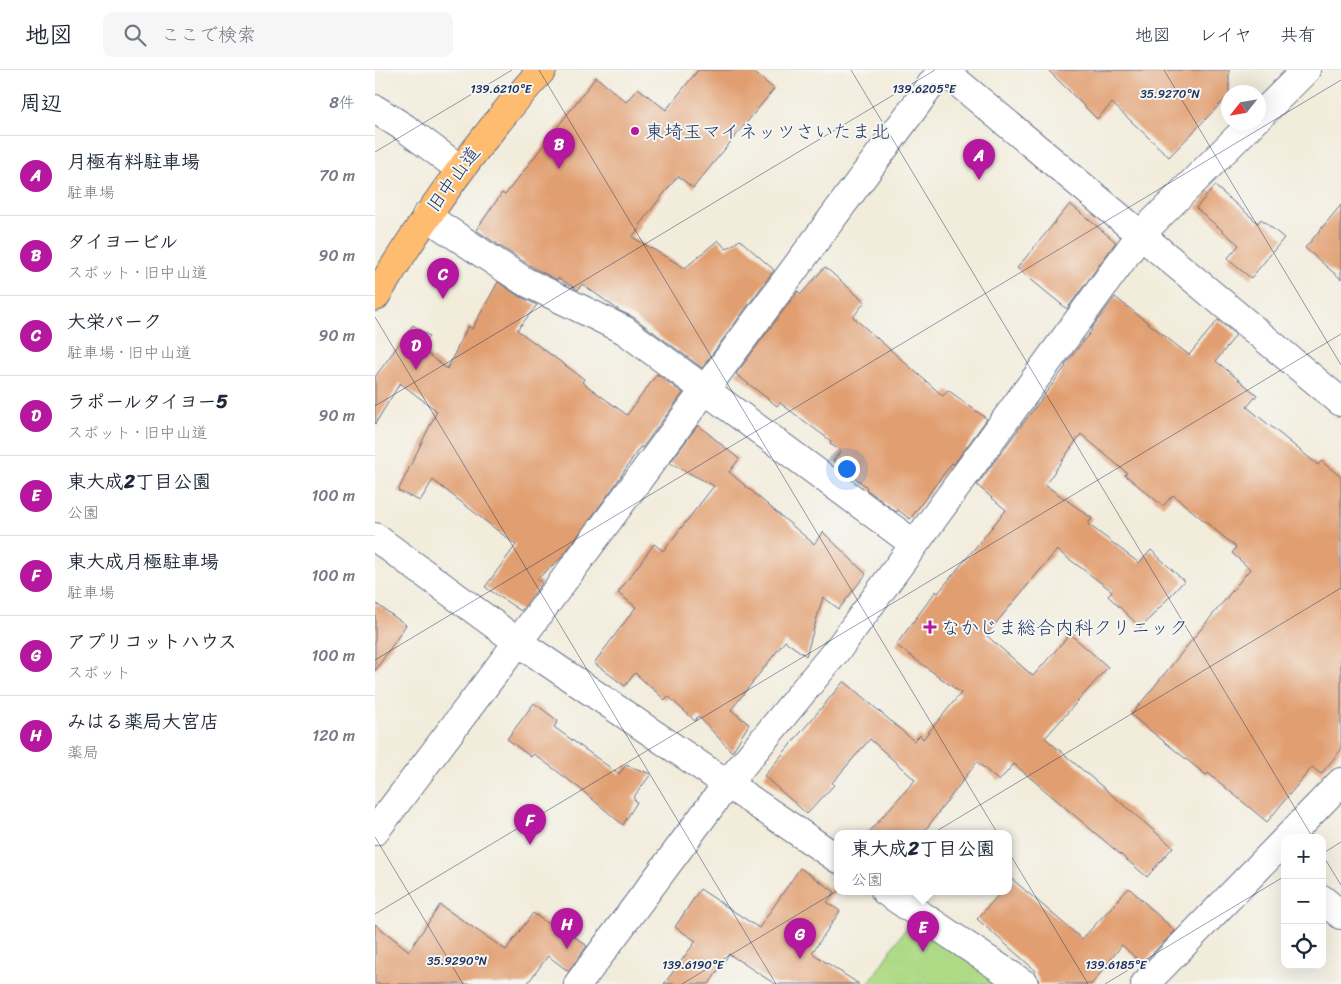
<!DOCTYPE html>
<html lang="ja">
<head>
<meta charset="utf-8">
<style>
  :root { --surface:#fff; --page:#f6f6f7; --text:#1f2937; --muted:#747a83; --line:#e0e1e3; --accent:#b5179e }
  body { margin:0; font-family:Sriracha,"Klee One",sans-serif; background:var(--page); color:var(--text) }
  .controls { position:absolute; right:15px; bottom:15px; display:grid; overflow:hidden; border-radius:10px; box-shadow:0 5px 20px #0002 }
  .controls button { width:45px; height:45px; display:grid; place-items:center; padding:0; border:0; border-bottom:1px solid var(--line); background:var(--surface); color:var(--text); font:25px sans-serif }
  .compass { position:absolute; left:846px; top:15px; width:45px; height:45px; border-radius:50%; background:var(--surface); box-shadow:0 5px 20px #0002; rotate:239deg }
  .you { position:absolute; left:471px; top:398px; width:18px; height:18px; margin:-12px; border:4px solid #fff; border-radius:50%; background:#1a73e8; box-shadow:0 0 0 8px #1a73e833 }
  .badge { display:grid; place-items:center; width:32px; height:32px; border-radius:50%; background:var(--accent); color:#fff; font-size:16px; font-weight:700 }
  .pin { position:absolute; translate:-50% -41px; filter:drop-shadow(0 1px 2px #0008) }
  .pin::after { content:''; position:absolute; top:26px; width:18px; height:15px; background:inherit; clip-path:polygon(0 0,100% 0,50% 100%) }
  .popup { position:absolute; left:459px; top:760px; width:178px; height:65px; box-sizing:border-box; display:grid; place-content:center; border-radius:10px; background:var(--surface); filter:drop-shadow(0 1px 4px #0005); font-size:16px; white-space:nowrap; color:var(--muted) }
  .popup b { font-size:19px; color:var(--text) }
  .popup::after { content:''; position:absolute; left:50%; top:100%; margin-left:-10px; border:10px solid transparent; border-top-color:var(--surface) }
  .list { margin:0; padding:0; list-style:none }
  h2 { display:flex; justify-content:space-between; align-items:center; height:65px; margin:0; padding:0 20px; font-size:21px }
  h2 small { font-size:16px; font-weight:400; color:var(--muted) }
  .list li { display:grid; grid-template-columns:32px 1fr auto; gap:15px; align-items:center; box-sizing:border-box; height:80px; padding:0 20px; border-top:1px solid var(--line) }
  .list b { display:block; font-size:19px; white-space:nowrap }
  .list p { margin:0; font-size:16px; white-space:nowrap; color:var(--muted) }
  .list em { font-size:16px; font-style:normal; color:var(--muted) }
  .icon { flex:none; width:28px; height:28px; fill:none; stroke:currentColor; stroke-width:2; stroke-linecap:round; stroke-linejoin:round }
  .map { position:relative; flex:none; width:966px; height:914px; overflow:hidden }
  header { display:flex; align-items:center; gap:30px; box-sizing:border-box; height:70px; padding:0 25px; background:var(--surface); border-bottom:1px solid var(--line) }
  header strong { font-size:24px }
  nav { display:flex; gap:28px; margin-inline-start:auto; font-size:18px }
  .search { width:350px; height:45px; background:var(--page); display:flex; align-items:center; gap:12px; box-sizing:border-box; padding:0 18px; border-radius:10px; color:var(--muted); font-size:19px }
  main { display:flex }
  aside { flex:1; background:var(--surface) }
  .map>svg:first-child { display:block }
  .green { fill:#aeda86; stroke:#648472 }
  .building { fill:#e19e6f }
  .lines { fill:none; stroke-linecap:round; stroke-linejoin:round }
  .minor-casing { stroke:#66718a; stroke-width:30 }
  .major-casing { stroke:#66718a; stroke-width:30 }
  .minor { stroke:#fff; stroke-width:28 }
  .major { stroke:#fdbc6f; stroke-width:28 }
  .ticks { fill:none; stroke:#1b2f5e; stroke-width:1; stroke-opacity:0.45 }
  .poi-dot { fill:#b5179e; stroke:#f6f6f2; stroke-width:2 }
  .labels { text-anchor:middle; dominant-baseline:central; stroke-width:4; stroke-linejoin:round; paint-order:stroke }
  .poi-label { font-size:19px; fill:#1b2f5e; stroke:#f6f6f2; text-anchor:start }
  .street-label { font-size:19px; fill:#1b2f5e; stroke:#f6f6f2 }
  .ticks-label { font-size:12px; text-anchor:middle; fill:#1b2f5e; stroke:#f6f6f2; stroke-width:4; stroke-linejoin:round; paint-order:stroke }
</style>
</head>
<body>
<header>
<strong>地図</strong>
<div class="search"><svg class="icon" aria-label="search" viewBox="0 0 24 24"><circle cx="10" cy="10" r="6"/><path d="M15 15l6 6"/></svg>ここで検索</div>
<nav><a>地図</a><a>レイヤ</a><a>共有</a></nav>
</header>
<main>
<aside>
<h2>周辺<small>8件</small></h2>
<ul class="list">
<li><span class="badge">A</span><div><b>月極有料駐車場</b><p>駐車場</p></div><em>70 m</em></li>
<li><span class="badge">B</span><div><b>タイヨービル</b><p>スポット · 旧中山道</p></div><em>90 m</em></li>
<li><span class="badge">C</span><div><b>大栄パーク</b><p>駐車場 · 旧中山道</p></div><em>90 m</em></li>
<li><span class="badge">D</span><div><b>ラポールタイヨー5</b><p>スポット · 旧中山道</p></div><em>90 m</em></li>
<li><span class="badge">E</span><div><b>東大成2丁目公園</b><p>公園</p></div><em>100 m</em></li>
<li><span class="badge">F</span><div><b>東大成月極駐車場</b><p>駐車場</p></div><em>100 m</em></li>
<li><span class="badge">G</span><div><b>アプリコットハウス</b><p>スポット</p></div><em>100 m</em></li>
<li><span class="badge">H</span><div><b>みはる薬局大宮店</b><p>薬局</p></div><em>120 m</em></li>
</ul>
</aside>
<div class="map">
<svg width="966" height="914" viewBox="0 0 966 914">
  <rect width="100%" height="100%" fill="#f6f6f2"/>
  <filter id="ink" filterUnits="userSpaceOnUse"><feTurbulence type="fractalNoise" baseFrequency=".02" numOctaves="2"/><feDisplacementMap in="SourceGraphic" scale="10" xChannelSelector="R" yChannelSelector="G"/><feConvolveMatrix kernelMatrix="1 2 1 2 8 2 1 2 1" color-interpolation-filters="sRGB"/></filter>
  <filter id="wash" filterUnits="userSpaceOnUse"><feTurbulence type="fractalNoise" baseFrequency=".0096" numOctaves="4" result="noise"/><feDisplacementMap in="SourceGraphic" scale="20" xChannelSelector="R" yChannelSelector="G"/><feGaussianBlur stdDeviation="1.12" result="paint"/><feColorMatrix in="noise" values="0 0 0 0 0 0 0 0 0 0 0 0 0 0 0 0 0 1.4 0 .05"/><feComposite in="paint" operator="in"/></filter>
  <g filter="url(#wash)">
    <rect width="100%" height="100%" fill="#f2ecdb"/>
    <path class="green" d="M535,852L626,911L624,914H493Z"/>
    <g id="blocks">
      <path class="building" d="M323,0H376L399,19L318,118L303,106L264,155L266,156L257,167L310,198L343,170L351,179L365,170L399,200L327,298L258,247L245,241L207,214L203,220L183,208L182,210L157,197L101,160L127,123L130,125L221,7L251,32L263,18L291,40Z
        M673,0H854V25L794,87L737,33L722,49Z
        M840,116L883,153L886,149L909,168L876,208L852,189L864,175L821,138Z
        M695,134L741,172L692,239L642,198Z
        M966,135V209L930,178Z
        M450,197L490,232L478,247L568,326L573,320L612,349L579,394L577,393L535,449L523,440L521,442L491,419L492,417L458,391L466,381L455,374L456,371L405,333L402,336L361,304L423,221L426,224Z
        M123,212L142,225L162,235L142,260L209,309L207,312L252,345L282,304L308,323L267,378L265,377L238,418L187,487L162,509L167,513L146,541L110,517L141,475L58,410L45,431L23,421L62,341L25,313L0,354V307L38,255L54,266L46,279L72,299L93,256L97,259Z
        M740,227L814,285L843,250L861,265L841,291L882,325L872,337L943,395L946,391L966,407V680L946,704L937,697L892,752L833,703L831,705L756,645L875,499L857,483L861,477L798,425L788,436L750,405L752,403L706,364L670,415L717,448L713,454L764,493L776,480L809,511L766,558L733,526L737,521L682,480L611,565L658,606L695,564L733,597L670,668L798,777L772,807L639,694L624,711L602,692L548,763H493L540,710L495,669L457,713L459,715L432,744L389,706L469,611L539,671L545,665L548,669L586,623L521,575L561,521L563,523L631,440L602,415L691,296L690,295L717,260L716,259Z
        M323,355L364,389L354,402L439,474L448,462L491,504L464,539L448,527L431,586L410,571L356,640L374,654L357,682L323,646L320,651L293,626L290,630L260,603L250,616L219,593L261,537L243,523L279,474L288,481L339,416L295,393Z
        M0,533L31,555L0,601Z
        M159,633L183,651L179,657L244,704L251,695L276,704L258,728L262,732L248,755L203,717L159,684L156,687L132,669Z
        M425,798L460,822L452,832L465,841L437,883L484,914H400L354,884L334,914H289L321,871L300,857L325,819L384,858Z
        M637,809L707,869L754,818L800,861L767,894L747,875L717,914H664L663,908L659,903L661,901L602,849L627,821H633V814Z
        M65,835L131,880L158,843L177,857L181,852L212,876L193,901L173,886L152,914H0V854L34,881Z"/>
    </g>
  </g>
  <g filter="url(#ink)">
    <use href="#blocks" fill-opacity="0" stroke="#66718a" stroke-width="1"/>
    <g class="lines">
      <defs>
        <path id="minor" d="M568,0L966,332
          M0,39L30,58L85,99
          M884,47L931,0
          M51,146L149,211L249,260L539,474
          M0,467L143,572L463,789
          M0,761L143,572L567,0
          M912,768L966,712
          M510,821L649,914
          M947,829L966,845
          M203,914L352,714L466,575L766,164L878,52
          M770,914L910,770"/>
        <path id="major" d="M0,227C50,146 103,70 167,0"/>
      </defs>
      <use href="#minor" class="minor-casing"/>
      <use href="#major" class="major-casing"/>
      <use href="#minor" class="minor"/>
      <use href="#major" class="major"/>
    </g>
  </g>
  <path class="ticks" d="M164,0L713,914M476,0L938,768M789,0L966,295M0,82L137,0M0,247L401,914M0,336L560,0M0,590L966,10M0,767L88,914M947,784L966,772M947,784L966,815M0,844L966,264M307,914L966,518M730,914L910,806"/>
  <g class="poi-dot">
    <circle cx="260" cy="61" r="5"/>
    <path d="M552.5 549.5h5v5h5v5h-5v5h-5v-5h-5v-5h5z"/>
  </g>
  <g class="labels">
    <g class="poi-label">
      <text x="270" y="61">東埼玉マイネッツさいたま北</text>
      <text x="566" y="557">なかじま総合内科クリニック</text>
    </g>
    <g class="street-label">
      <text transform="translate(78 109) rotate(-54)">旧中山道</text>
    </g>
  </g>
  <g class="ticks-label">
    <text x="126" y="23">139.6210°E</text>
    <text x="549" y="23">139.6205°E</text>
    <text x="795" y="28">35.9270°N</text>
    <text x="82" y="895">35.9290°N</text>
    <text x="318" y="899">139.6190°E</text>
    <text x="741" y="899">139.6185°E</text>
  </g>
</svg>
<div class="controls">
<button>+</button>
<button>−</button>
<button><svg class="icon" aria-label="locate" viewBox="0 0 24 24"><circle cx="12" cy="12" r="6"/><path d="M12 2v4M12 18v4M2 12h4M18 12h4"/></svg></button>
</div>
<svg class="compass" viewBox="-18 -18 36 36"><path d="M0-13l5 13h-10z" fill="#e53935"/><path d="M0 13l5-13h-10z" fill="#747a83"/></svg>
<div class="you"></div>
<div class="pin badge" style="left:604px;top:110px">A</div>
<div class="pin badge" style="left:184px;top:99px">B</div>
<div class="pin badge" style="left:68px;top:229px">C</div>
<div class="pin badge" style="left:41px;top:300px">D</div>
<div class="pin badge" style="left:548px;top:882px">E</div>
<div class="popup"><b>東大成2丁目公園</b>公園</div>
<div class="pin badge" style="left:155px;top:775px">F</div>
<div class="pin badge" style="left:425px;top:889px">G</div>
<div class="pin badge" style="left:192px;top:879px">H</div>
</div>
</main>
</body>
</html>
